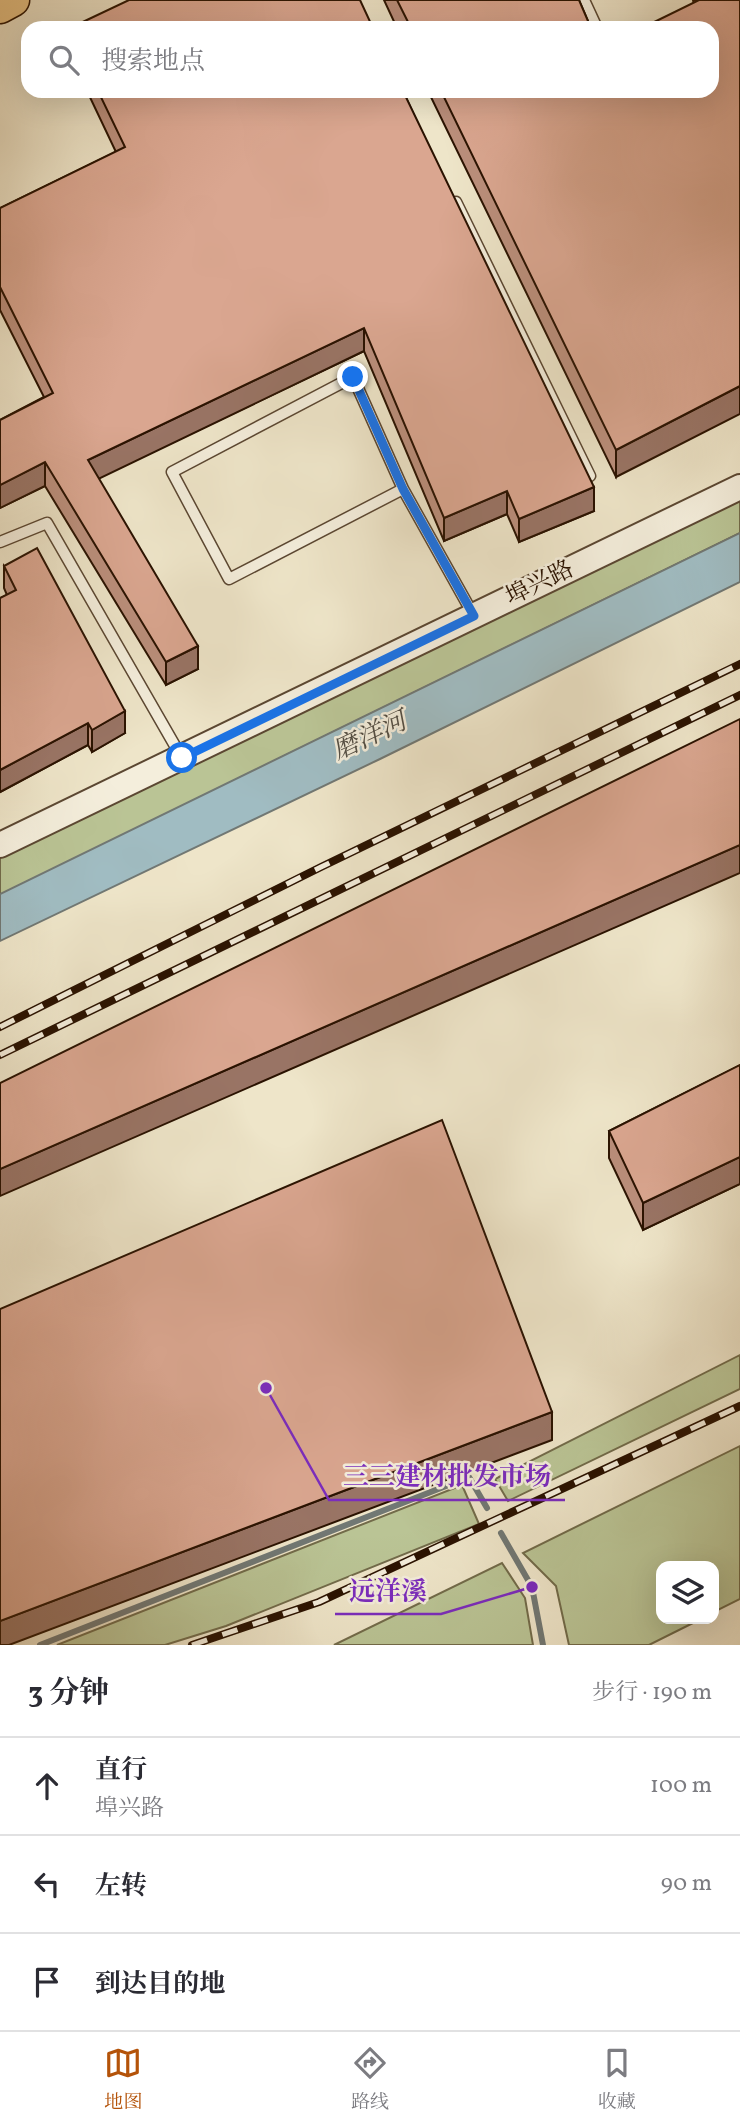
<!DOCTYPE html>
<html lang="zh">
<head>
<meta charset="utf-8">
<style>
  :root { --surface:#fff; --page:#f7f7f7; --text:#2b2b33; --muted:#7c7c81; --line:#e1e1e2; --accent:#b45309 }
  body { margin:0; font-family:Vollkorn,"Noto Serif SC",serif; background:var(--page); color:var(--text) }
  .controls { position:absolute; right:21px; bottom:21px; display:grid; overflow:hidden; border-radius:14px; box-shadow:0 7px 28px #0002 }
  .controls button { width:63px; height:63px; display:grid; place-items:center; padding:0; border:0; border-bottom:2px solid var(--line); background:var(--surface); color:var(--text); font:35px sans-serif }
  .stop { position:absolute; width:21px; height:21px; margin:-16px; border:5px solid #1a73e8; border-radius:50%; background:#fff }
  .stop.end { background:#1a73e8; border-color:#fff; box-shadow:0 2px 7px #0008 }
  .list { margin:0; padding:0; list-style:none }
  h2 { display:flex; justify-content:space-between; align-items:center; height:91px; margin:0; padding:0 28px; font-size:30px }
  h2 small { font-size:23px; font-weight:400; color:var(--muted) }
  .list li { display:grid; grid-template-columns:46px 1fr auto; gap:21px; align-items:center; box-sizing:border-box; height:98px; padding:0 28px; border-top:2px solid var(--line) }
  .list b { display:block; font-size:26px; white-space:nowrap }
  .list p { margin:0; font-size:23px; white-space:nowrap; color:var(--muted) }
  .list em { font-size:23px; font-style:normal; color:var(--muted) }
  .icon { flex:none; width:38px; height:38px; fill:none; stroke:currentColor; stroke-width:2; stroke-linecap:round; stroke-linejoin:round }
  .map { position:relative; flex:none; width:740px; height:1645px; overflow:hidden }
  .search { position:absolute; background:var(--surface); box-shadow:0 7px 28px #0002; left:21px; right:21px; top:21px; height:77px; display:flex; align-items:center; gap:18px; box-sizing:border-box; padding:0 24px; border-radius:21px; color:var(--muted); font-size:26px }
  .sheet { height:385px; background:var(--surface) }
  nav { display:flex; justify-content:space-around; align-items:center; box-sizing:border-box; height:98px; border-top:2px solid var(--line); background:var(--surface); font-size:19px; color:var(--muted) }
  nav a { display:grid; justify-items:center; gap:4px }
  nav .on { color:var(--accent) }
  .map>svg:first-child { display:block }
  .green { fill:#bac495; stroke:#726b4a; stroke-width:2 }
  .water { fill:#a0bcc2; stroke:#717874; stroke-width:2 }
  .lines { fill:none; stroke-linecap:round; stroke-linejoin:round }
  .stream { stroke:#717874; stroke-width:6 }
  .service-casing { stroke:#5b4732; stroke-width:13 }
  .tertiary-casing { stroke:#5b4732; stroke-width:28 }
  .primary-casing { stroke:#2a1200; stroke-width:35 }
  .service { stroke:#f4eedc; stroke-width:10 }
  .tertiary { stroke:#f4eedc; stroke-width:24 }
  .primary { stroke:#e7c284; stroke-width:32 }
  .rail-casing { stroke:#2a1200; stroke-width:8 }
  .rail { stroke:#f4eedc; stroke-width:5; stroke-dasharray:16; stroke-linecap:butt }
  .wall { fill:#bb8f7c; stroke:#2a1200; stroke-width:2 }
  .shaded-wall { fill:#997465; stroke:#2a1200; stroke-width:2 }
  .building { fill:#daa690; stroke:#2a1200; stroke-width:2 }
  .route { stroke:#1a73e8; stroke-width:9 }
  .labels { text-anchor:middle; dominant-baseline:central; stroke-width:5; stroke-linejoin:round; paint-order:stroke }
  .street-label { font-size:24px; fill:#2a1200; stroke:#f4eedc }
  .water-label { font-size:26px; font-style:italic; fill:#534e44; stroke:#f4eedc }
  .leader { fill:none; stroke:#7b2cbf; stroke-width:2.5 }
  .callout-dot { fill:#7b2cbf; stroke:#f4eedc; stroke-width:2.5 }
  .callout-label { font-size:26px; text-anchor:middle; font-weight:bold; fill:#7b2cbf; stroke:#f4eedc; stroke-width:5; stroke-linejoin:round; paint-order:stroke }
</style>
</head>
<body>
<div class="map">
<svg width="740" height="1645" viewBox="0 0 740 1645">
  <rect width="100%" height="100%" fill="#eee5c9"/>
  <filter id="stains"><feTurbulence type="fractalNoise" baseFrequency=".00286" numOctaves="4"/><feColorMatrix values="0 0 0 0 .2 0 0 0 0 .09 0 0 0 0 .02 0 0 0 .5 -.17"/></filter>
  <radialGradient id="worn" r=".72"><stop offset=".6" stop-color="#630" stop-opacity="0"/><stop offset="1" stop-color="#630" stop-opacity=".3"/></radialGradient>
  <path class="green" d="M740,493V533L0,895V851Z
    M740,1355V1389L508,1501L495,1479Z
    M740,1446V1599L714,1612V1566H661V1619H701L649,1645H569L556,1586L523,1553Z
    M462,1485L479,1524L226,1626L165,1645H57Z
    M502,1563L525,1598L533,1645H334Z"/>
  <path class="water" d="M740,533V582L380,759L0,941V894Z"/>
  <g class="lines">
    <path class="stream" d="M501,1533L532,1587L543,1645
      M40,1645L469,1477L487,1508"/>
    <defs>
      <path id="service" d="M584,0L597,28
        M456,202L590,476
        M353,377L403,489L229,579L172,472Z
        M403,489L474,616
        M0,542L47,523L182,758"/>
      <path id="tertiary" d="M0,845L740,487"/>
      <path id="primary" d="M0,7L13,0"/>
    </defs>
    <use href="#service" class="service-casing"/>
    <use href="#tertiary" class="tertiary-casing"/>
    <use href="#primary" class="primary-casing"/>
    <use href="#service" class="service"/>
    <use href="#tertiary" class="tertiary"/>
    <use href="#primary" class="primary"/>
    <defs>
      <path id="rail" d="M0,1027L321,867L740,664
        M0,1055L740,695
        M192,1645L319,1602L740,1406"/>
    </defs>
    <use href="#rail" class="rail-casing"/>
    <use href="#rail" class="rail"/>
  </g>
  <path class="wall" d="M384,0H579L591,28H397Z
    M693,0H740L616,477L428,91H712Z
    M87,91H403L594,511L519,542L507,514L444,541L364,351L98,478L198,669L166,685L45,486L0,508V420L44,397L0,310V208L116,152Z
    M4,566L125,733L92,752L88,745L0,792V598L7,595L4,588Z
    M740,1065V1184L643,1230L609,1158V1131Z"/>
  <path class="shaded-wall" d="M364,328V351L88,484V460Z
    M740,386V414L616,477V450Z
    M45,462V486L0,508V485Z
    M594,487V511L519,542V519Z
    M507,491V514L444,541V518Z
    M198,646V669L166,685V662Z
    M125,711V733L92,752V730Z
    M88,723V745L0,792V770Z
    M740,845V873L0,1196V1169Z
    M740,1157V1184L643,1230V1203Z
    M552,1412V1440L9,1645H0V1621Z"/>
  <path class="building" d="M129,0H360L373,28H70Z
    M397,0H579L591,28H411Z
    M699,0H740V386L616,450L441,91H712V28H642Z
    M98,91H403L594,487L519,519L507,491L444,518L364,328L88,460L198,646L166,662L45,462L0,485V420L53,393L0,287V208L125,147Z
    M37,548L125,711L92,730L88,723L0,770V598L16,590L4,566Z
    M740,719V845L0,1169V1083Z
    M740,1065V1157L643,1203L609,1131Z
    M442,1120L552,1412L0,1621V1309Z"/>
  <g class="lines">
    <path class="route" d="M182,758L474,616L403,489L353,377"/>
  </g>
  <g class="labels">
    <g class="street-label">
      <text transform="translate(540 584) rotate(-26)">埠兴路</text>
    </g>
    <g class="water-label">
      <text transform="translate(370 737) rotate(-25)">磨洋河</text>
    </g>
  </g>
  <path class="leader" d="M266 1388L329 1500H565M532 1587L441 1614H335"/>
  <g class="callout-dot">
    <circle cx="266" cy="1388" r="7"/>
    <circle cx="532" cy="1587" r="7"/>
  </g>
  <g class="callout-label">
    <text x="447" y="1485">三三建材批发市场</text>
    <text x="388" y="1600">远洋溪</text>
  </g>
  <rect width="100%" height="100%" filter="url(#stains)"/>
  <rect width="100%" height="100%" fill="url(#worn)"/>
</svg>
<div class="controls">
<button><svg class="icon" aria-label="layers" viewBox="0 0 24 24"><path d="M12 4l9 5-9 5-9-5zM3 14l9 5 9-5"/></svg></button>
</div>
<div class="stop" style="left:182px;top:758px"></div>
<div class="stop end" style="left:353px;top:377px"></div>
<div class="search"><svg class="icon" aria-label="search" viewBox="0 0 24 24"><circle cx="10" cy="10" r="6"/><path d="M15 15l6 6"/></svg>搜索地点</div>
</div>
<section class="sheet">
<h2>3 分钟<small>步行 · 190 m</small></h2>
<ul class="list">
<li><svg class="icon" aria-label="ahead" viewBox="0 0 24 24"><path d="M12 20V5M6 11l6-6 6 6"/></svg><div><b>直行</b><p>埠兴路</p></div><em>100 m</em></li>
<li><svg class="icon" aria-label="left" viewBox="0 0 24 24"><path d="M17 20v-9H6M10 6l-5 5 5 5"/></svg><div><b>左转</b></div><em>90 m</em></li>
<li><svg class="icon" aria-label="arrive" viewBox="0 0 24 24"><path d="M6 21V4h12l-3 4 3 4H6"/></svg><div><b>到达目的地</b></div></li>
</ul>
</section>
<nav>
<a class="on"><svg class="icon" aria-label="map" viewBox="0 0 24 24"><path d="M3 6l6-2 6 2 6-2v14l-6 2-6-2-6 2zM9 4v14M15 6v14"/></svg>地图</a>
<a><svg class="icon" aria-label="directions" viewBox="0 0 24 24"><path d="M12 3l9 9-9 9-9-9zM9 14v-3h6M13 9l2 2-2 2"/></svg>路线</a>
<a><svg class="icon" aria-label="saved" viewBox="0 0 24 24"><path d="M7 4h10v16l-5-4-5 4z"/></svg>收藏</a>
</nav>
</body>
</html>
